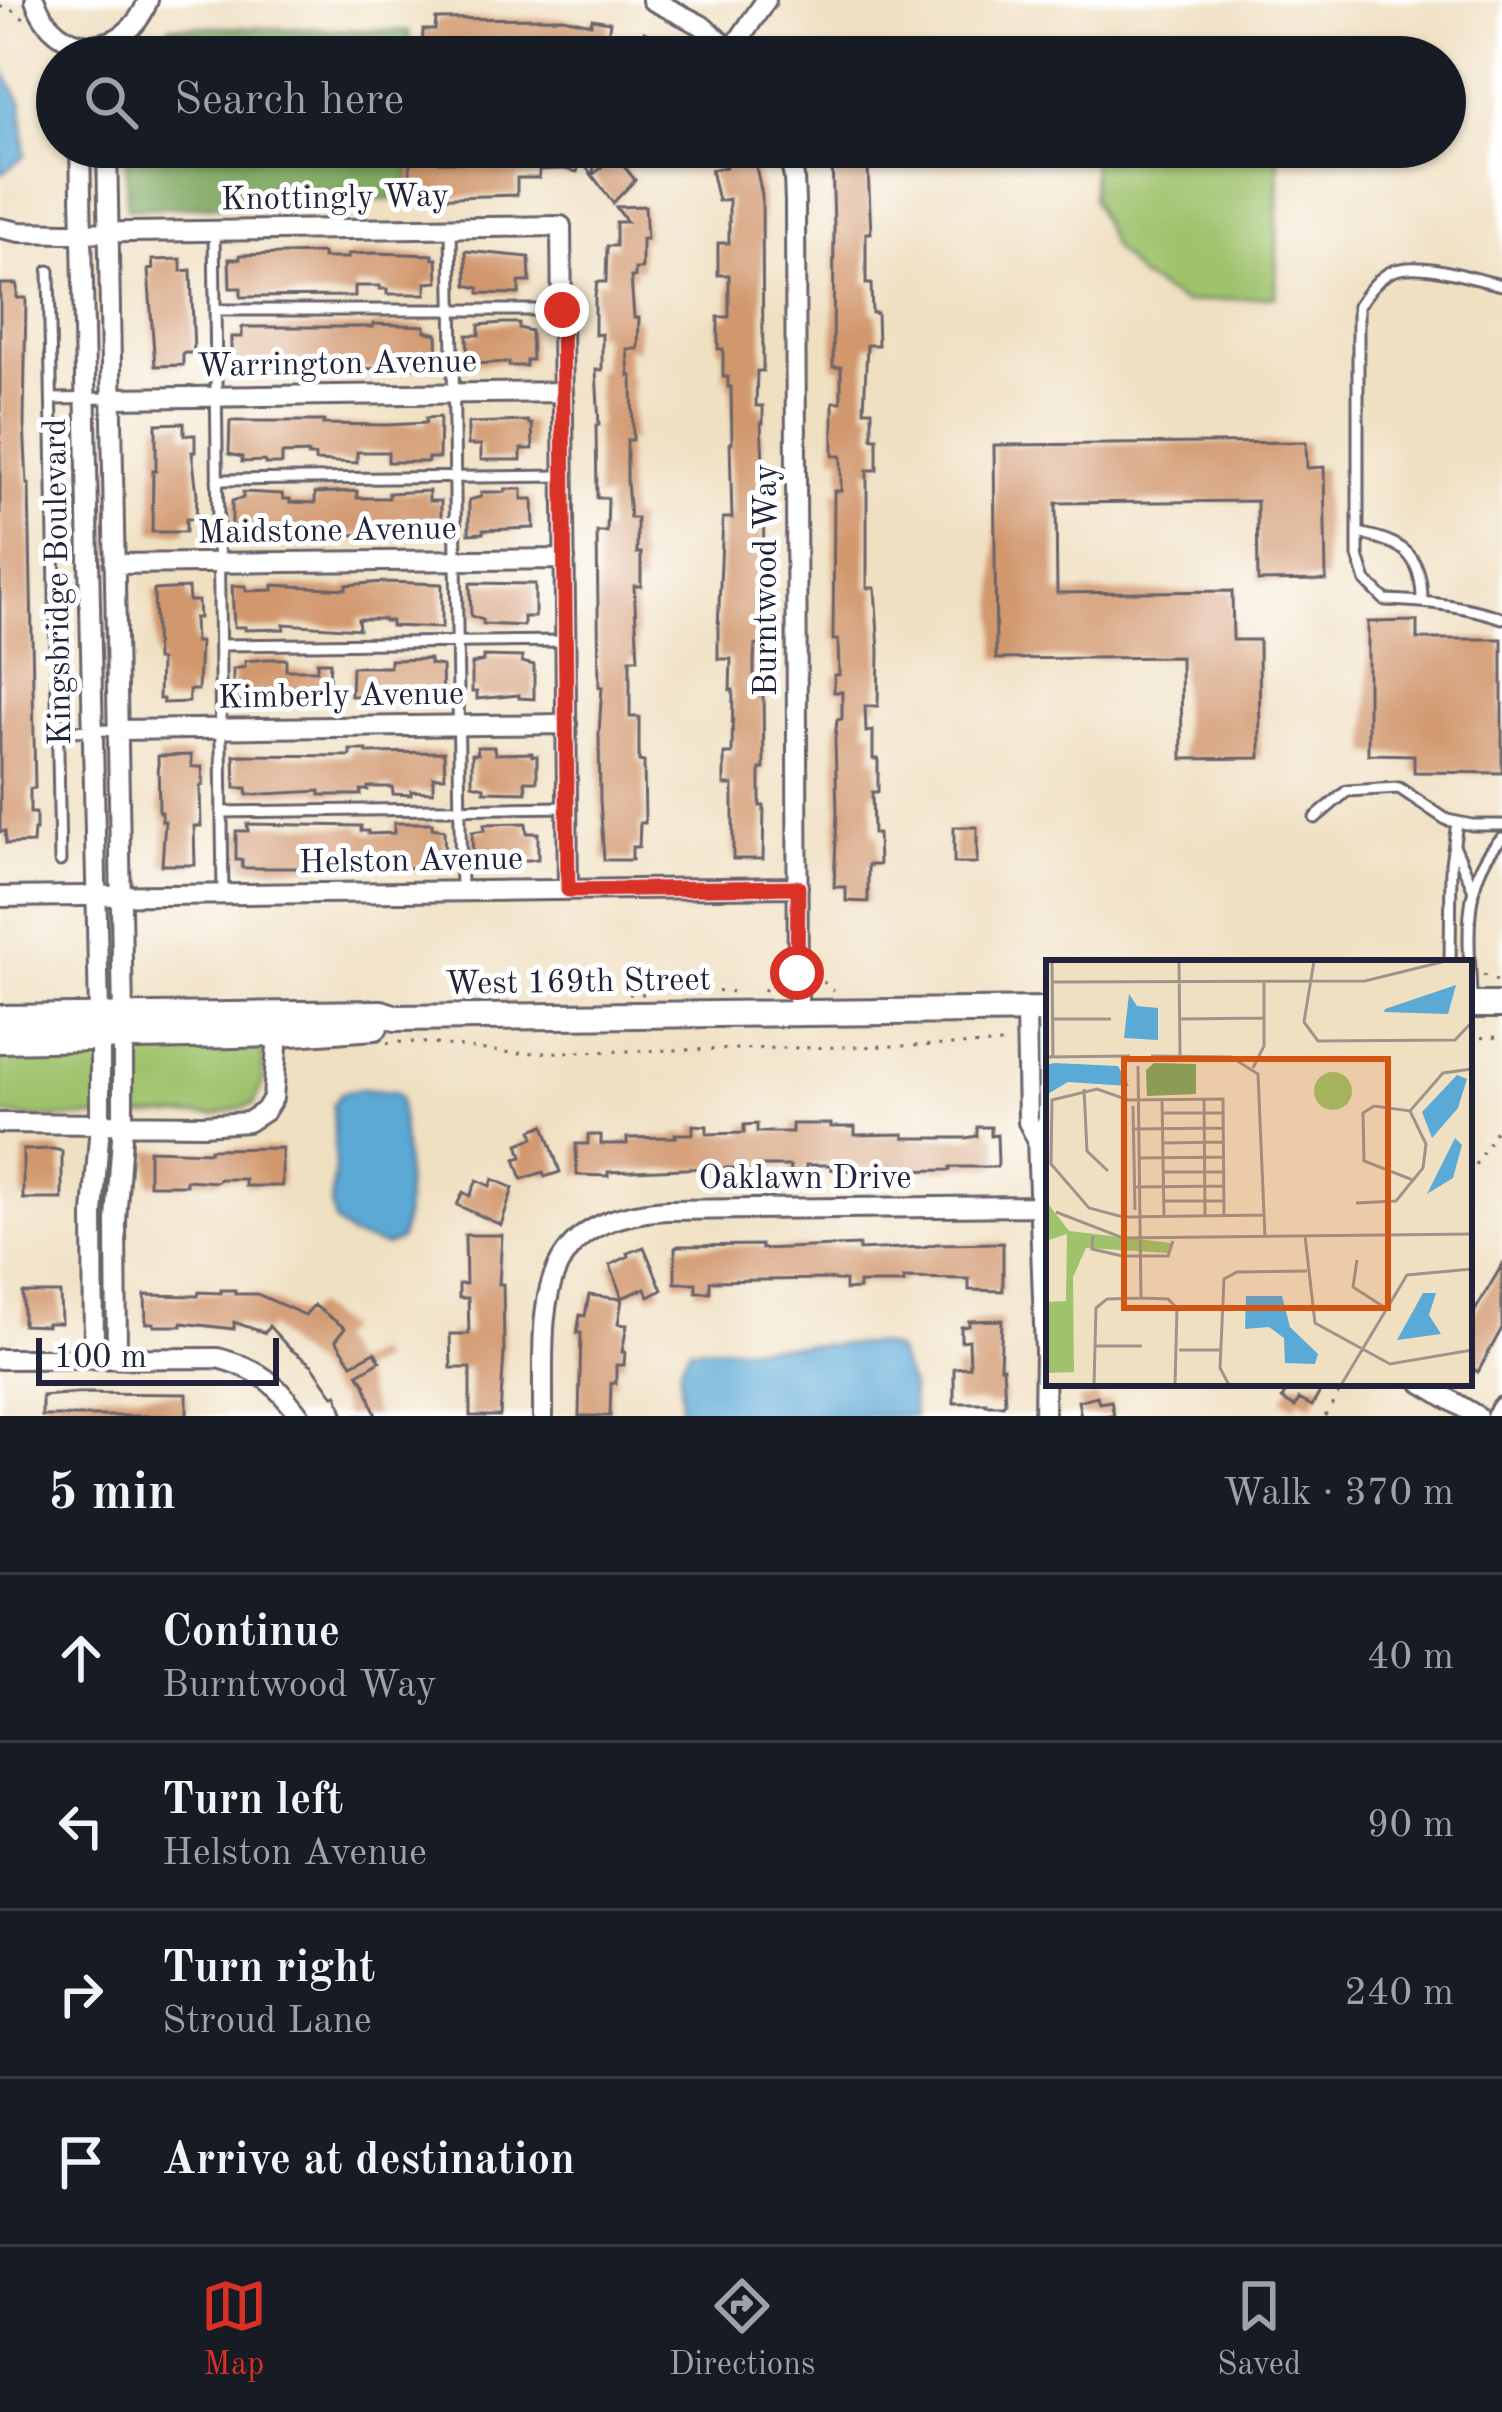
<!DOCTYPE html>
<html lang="en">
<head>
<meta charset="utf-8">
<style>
  :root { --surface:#171b24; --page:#20242c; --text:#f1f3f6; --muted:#9ea1a6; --line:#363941; --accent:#d93025 }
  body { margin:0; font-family:"Old Standard TT",serif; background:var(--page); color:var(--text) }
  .scale { position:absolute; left:36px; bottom:30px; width:243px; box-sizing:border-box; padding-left:12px; border:6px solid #22223b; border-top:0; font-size:33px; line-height:42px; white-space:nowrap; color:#22223b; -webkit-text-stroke:9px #fff; paint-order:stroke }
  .stop { position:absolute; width:36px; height:36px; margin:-27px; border:9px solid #d93025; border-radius:50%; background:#fff }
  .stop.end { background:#d93025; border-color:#fff; box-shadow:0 3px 12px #0008 }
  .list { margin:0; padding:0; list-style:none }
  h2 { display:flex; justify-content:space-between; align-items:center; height:156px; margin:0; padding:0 48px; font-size:51px }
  h2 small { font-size:39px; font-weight:400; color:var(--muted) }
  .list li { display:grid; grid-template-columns:78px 1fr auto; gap:36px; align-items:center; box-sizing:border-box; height:168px; padding:0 48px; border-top:3px solid var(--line) }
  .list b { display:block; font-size:45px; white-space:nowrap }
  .list p { margin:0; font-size:39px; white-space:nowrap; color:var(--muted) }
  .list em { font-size:39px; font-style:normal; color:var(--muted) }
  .icon { flex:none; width:66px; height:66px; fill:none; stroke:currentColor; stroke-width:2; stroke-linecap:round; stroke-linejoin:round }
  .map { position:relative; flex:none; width:1502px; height:1416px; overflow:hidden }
  .search { position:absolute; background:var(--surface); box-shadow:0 3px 9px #0004; left:36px; right:36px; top:36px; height:132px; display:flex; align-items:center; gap:30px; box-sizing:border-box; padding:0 42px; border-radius:66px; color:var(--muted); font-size:45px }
  .sheet { height:828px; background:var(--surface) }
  nav { display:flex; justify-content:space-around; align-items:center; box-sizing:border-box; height:168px; border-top:3px solid var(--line); background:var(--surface); font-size:33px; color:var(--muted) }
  nav a { display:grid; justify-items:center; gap:6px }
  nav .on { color:var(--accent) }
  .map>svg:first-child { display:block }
  .green { fill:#9fc26c; stroke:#607254; stroke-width:3 }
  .forest { fill:#7fa860; stroke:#50654e; stroke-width:3 }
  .water { fill:#5ba9d5; stroke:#3e6688; stroke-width:3 }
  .building { fill:#d1976d }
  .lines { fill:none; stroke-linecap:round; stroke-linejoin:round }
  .service-casing { stroke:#6a646a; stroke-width:15 }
  .minor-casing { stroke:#6a646a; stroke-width:24 }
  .tertiary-casing { stroke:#6a646a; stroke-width:30 }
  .path { stroke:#6a646a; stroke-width:3; stroke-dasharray:3 9; stroke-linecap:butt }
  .service { stroke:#fff; stroke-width:9 }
  .minor { stroke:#fff; stroke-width:18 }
  .tertiary { stroke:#fff; stroke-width:24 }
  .route { stroke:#d93025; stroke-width:15 }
  .labels { text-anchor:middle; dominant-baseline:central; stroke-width:10; stroke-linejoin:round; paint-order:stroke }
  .street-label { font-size:33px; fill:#22223b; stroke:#fff }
  .inset-road { fill:none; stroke:#9e948c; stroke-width:3 }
  .view { fill:#d45411; fill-opacity:0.15; stroke:#d45411; stroke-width:6 }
  .inset-edge { fill:none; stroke:#22223b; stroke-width:6 }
</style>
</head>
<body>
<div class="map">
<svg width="1502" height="1416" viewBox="0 0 1502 1416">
  <rect width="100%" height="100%" fill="#fff"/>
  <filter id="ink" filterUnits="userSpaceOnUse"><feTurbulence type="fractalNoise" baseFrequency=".00833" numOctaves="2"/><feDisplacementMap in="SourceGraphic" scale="24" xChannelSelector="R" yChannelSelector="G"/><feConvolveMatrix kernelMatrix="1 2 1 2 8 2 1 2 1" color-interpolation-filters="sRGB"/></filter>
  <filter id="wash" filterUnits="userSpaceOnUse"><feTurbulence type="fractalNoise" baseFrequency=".004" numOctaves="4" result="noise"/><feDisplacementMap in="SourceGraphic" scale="48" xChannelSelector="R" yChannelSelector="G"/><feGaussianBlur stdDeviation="2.7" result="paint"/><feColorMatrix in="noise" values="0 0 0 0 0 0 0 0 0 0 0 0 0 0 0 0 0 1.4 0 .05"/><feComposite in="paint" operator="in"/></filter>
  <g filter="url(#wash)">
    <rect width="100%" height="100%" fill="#f0e0c2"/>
    <path class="green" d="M1093,147H1279L1276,296L1183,303L1140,277L1113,248L1092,199Z
      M0,1044L263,1045V1082L254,1104L215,1115L36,1118L0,1114Z"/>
    <path class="forest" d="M171,26L409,31V57H144Z
      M126,147H408V199L127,209Z"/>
    <path class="water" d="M0,65L22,103L25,156L2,173H0Z
      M361,1089L394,1092L400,1097C403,1140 412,1198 400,1240L386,1246L350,1236L335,1222L331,1205L335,1166L333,1104L342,1093Z
      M876,1344L896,1350L911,1387L914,1416H681L680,1367L690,1348Z"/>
    <g id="blocks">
      <path class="building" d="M563,18L591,24L592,19L610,22L605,57H533V49L483,52V57L422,56L423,30H435L436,19Z
        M644,32L659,39L656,47L674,57H632Z
        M522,147H599L592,175L581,160L577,172L563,169L539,170V178H517V195L424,198L420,194H410V157L440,156V162H466V156H484V150H522Z
        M719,147H748L752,163L755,162L762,195L763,371H757L756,406H763V423H761L764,481L763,645H755L754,658V690H757V695L763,694L764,769H760V806H764L763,859H733V785H724V754H732L733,690H730L731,659H718V628L723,518H732L730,443H732L731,387H728V377H723V349H718V317H729V275H718V243H729V199L718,201L711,170L726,167Z
        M829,147H867L871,233H866V284H871L872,313H877L878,345H867L864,410H872V438H877V470H867V588H875L879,651L878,706H865L866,732L873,731V759H878V792H872L873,834H878L879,865H868V902L846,901V887H834L837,812L835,739L837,720L842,719V692H834V675H839L838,640H833L834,491H841V456H833V402H841V367H833L834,226L832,160L829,161Z
        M616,156L635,180L613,203L592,175Z
        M645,206L647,239H642V269H635V277H631L634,318H639L638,349H627L629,376H632L633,440H627V481L630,518H637V553H641V586H634L638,659H630V717H639V761L644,762L645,823H640L639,847H632V860H604L600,800L599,733L602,687H599L597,532H607L608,498H597L596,425H599L596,370H602V334L595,335V296L597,282H606L607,246H616V222H627L616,207Z
        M466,251L529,257L530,282H519V294L479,293V288L467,285Z
        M323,253V258H348V254L374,253L433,255V259H437L438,282L426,283V294H387V289H380V286H355V296L241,297V288H230L229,259H240V255Z
        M181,259V271L191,270L194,353H183V365L155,366L148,270L153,269L152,260Z
        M0,284H17V298H26L24,422L27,484H29L35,788L30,789V813H36V830H34L33,843L6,844L5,831L0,832Z
        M503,323H519V328L531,331L532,360H526V366H509V362L473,364L472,360H468L467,335H479V325Z
        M373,324L425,326V331L437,334L438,367L353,369V366H315L269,370L241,369V366H231V337H242V327H373Z
        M440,417L439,458H428V462H388V452H357V463L315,461V456H308V453L282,454V464H265V461L242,462V457L229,454L230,421H324L323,424L386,425L426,423V418Z
        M528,421L529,424H532L533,449H521V460H481V445H468V423Z
        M184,423V435H195V452H192L197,494L196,519H186V532H152L153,471H156V424Z
        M1306,442L1307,468L1324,467L1326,580L1258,581L1257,501L1056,503L1057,593L1232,591L1233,640H1259L1260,758L1182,759L1181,657L996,659L994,445Z
        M505,489H522V499H533L534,528L483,530V533L469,534V500L481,497V492H505Z
        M357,491V498H389V493L429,491V501H441V529L391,531V534L282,536L281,533L238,536V529H232V501L243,498V492L282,494L283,499H290V502L315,503V493Z
        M384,582L442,584V628L391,626V621H384V619H358L359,629L284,624V629L245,630V627H234L232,586H246V591L273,590V585L346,589V585Z
        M470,583L535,584V617H524V626L483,624V620L471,616Z
        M188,588L189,601H198L199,618H194L195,642H200L198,690H189V702L163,703V699H159L160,660H156L154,590Z
        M1417,621V639H1502V773L1414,772V755L1368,754V622Z
        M483,656L522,657V662L534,665V699L519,698V695L477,699V692H472V664L483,661Z
        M267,659H286V670H317V662H330L328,700L257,699H248V702H233V669L245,667V661Z
        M430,659V664L442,666L443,700H428V697L419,695L351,696L352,667H390V660Z
        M477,747H494L495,754L532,753V756H537V781H525L526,792L484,791V787L472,784V754H478Z
        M350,750H367V753L444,752L445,777H433V792L411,791V795L393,794L392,787H368V790H361V795H320V791L247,795V788H235L234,755L350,756Z
        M191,755L192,767H202L203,785H200L201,826H194L195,865H162L165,821H162V812H159L158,756Z
        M394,823H432V828L444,830L445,859H440V867L382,868L328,865L322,868H242V860H236V831H248L247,824L361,826V831H368V834L394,833Z
        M526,823L527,833H538V859L473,866L472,832L485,830L484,824Z
        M954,827H977V863H954Z
        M757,1124V1132H792V1124H831V1127H855V1135L904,1134V1138H966L977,1136V1127H991V1136L997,1135L998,1164L997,1167H950V1170L887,1171V1168L840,1171L831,1169L832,1165H806V1172H791L790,1166H758V1172H742V1168H708L608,1172V1176L577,1175L576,1144H588V1135H601V1144H627V1138L676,1137L675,1134H693V1125L707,1126V1134L744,1133V1125Z
        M544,1125L560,1172L545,1177L543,1172L522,1179L515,1159L522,1157L518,1144L534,1138L532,1130Z
        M282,1148V1186H245V1179H220L216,1182L186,1180V1185H149V1150L210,1152V1149Z
        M53,1149L62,1151V1199H23V1150Z
        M493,1179L513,1188L501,1225L457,1205L463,1192L470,1196L477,1180L490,1186Z
        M465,1235H502L499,1284H503L504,1353L500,1416H470V1368H451L450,1334H469L468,1298H459V1284H466Z
        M1003,1243V1291L969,1290V1279L904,1278V1283H859V1289L845,1290V1281L827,1279L710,1281V1292H696V1283H675V1248L678,1246L761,1245V1249L859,1245V1250L923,1247L936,1244Z
        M644,1247L662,1290L649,1297L645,1288L622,1298L610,1265L629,1256L628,1253Z
        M1502,1265V1328L1478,1372L1469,1366V1321Z
        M221,1290H235V1294H257L305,1315L314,1305L345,1328L336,1340L352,1364L375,1352L380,1361L358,1374L365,1384L376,1416H344L337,1394L334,1396L312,1365L289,1348L269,1326L265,1333L234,1322V1329L182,1323V1326H154V1323H146L145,1295L198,1296L199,1292L221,1293Z
        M23,1293H60L61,1323H47V1326L23,1325Z
        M589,1295L622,1299L618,1324L627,1325L622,1352H625L624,1365H616V1383H611L610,1416H579L581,1333H577L580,1315L585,1316Z
        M1002,1320L1000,1367H1003L1005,1402L1003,1405H986V1403H954V1368L970,1367L969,1340L961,1341V1327L969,1326V1321Z
        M1291,1383H1325L1312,1406L1299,1399L1295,1407L1282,1399Z
        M79,1393L187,1394V1416H42V1396Z
        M1097,1396L1099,1403L1111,1401L1114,1416H1081L1078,1401Z"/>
    </g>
  </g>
  <g filter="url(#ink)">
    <use href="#blocks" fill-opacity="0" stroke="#6a646a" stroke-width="3"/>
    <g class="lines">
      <defs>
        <path id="service" d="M451,228L461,891
          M214,230L223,894
          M49,271L60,861
          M1502,285C1473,279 1421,260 1393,271C1378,277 1367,293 1358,306V556L1366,581L1385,600C1425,601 1464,605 1502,618
          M215,310H562
          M52,399L111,398
          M217,480L564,476
          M1358,533C1402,542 1422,553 1422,601
          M220,645L566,641
          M58,731L117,730
          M222,812L568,807
          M1315,818L1347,791L1399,788L1447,820L1472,825H1502
          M1454,845L1473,888
          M1450,963L1451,863L1457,823
          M1471,1000C1470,945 1459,879 1502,838"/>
        <path id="minor" d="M35,0C55,59 127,60 148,0
          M652,0L701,25L739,57
          M732,50L766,0
          M80,147L99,1016
          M107,147L123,1016
          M787,147L794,177L795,202L798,1013
          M0,228L20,232L64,233L561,226L568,890
          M111,398L563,392
          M114,564L565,559
          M117,730L567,724
          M0,897L798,887
          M1026,1010L1028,1122L1037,1139L1045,1351L1044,1416
          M0,1123L203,1125L248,1122L265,1111L273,1098L278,1034
          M1037,1139L1048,1121L1047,1010
          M94,1358L93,1214L100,1124V1039
          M117,1358L116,1221L123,1124V1039
          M0,1359L218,1358C261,1370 273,1381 300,1416
          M1422,1383L1477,1416
          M543,1416C544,1309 529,1219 667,1210L1039,1206
          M1496,1416L1502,1407"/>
        <path id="tertiary" d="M1469,1005H1502
          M0,1018L381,1013L396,1018L1049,1010
          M0,1040L278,1034L375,1027"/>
      </defs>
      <use href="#service" class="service-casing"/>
      <use href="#minor" class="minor-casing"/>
      <use href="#tertiary" class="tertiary-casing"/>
      <path class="path" d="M0,7L10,9L24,19
        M814,974L834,991
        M1483,975L1502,983
        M764,991L777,973H780
        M694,993L725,990L732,992
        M629,994H649
        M1469,1038L1502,1037
        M387,1043C431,1039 474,1051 518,1053L1006,1044
        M1469,1175L1502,1120
        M1325,1416L1345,1383"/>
      <use href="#service" class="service"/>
      <use href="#minor" class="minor"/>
      <use href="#tertiary" class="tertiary"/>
    </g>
  </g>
  <g class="lines" filter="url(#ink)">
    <path class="route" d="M562,310L568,890L798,887L797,973"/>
  </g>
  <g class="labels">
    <g class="street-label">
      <text transform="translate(335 199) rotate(-1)">Knottingly Way</text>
      <text transform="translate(337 365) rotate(-1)">Warrington Avenue</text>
      <text transform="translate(327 532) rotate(-1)">Maidstone Avenue</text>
      <text transform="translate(767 580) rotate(-90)">Burntwood Way</text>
      <text transform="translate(59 582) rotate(-91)">Kingsbridge Boulevard</text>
      <text transform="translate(341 697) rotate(-1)">Kimberly Avenue</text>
      <text transform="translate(411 862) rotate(-1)">Helston Avenue</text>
      <text transform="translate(578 983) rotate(-1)">West 169th Street</text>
      <text x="805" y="1179">Oaklawn Drive</text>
    </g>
  </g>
  <g transform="translate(1046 960)">
    <rect width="426" height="426" fill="#f0e0c2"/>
    <path d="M268 131a19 19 0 1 1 38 0a19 19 0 1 1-38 0ZM0,241L23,271L125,283L123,293L40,288L27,317L28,412L0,413V342L20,341L21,274L0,281Z" fill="#9fc26c"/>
    <path d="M108,103L150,104V134L101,136L100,110Z" fill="#7fa860"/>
    <path d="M410,25L402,54L338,52L339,49ZM83,34L91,46L112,48V80L78,78ZM8,103L72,106L83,126L22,122L0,135V105ZM411,115L421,119L412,148L386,178L376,152ZM409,178L416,185L407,218L381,234ZM377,333H390L383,355L395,374L351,380ZM200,336H236L244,367L272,394L269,404L239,403L238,378L223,367L199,369Z" fill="#5ba9d5"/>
    <path class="inset-road" d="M6,1L7,97M133,1L134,96M268,1L258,62L272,81L409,80L426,62M6,22L319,21L400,1M7,59H65M134,59L218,58M105,96L185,97L212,114L219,277M0,97L84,96M92,106L95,338M207,108L218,86V21M38,129L41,191L62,211M116,139L118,256M158,139L159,256M87,146L89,250M116,153H177M89,169L177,168M117,183L177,182M94,198L178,197M117,212H178M367,220L318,201L317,153L328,146L364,151L397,113L426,109M89,227L178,226M117,241H178M310,243L350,241L377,208L380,184L364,151M10,252L77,278L426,274M178,255L177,139L82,140L51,129L6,140L5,204L43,248L77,257L219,255M47,276L46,289L76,296H122L127,281M259,276L269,363L344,404L426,390M311,300L307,327L341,349M48,386H96M133,390H174M48,425L50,348L61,339L95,338L122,339L131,348L129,425M183,425L174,408L178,319L191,312L261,311M295,425L361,315L426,309"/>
    <path class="view" d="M78,99H342V348H78Z"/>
    <rect width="426" height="426" class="inset-edge"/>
  </g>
</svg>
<div class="scale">100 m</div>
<div class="stop" style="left:797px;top:973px"></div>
<div class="stop end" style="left:562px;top:310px"></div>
<div class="search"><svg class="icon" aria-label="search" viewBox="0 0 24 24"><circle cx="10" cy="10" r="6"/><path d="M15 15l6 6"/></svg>Search here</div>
</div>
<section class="sheet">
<h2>5 min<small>Walk · 370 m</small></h2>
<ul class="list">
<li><svg class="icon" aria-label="ahead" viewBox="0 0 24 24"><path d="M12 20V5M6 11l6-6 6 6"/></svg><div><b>Continue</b><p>Burntwood Way</p></div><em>40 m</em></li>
<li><svg class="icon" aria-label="left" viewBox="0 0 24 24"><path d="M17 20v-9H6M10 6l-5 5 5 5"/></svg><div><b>Turn left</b><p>Helston Avenue</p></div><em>90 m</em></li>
<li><svg class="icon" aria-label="right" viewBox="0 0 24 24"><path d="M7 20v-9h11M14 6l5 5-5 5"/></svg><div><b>Turn right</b><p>Stroud Lane</p></div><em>240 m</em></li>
<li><svg class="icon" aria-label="arrive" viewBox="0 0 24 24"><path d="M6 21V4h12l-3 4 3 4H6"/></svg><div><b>Arrive at destination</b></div></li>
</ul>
</section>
<nav>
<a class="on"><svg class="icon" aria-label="map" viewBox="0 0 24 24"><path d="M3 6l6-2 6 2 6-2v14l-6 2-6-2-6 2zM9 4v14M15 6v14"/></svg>Map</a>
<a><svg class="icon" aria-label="directions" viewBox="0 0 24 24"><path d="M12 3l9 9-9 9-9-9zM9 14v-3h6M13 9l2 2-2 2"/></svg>Directions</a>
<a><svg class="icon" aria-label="saved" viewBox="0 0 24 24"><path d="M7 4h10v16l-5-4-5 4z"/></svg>Saved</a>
</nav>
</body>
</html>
